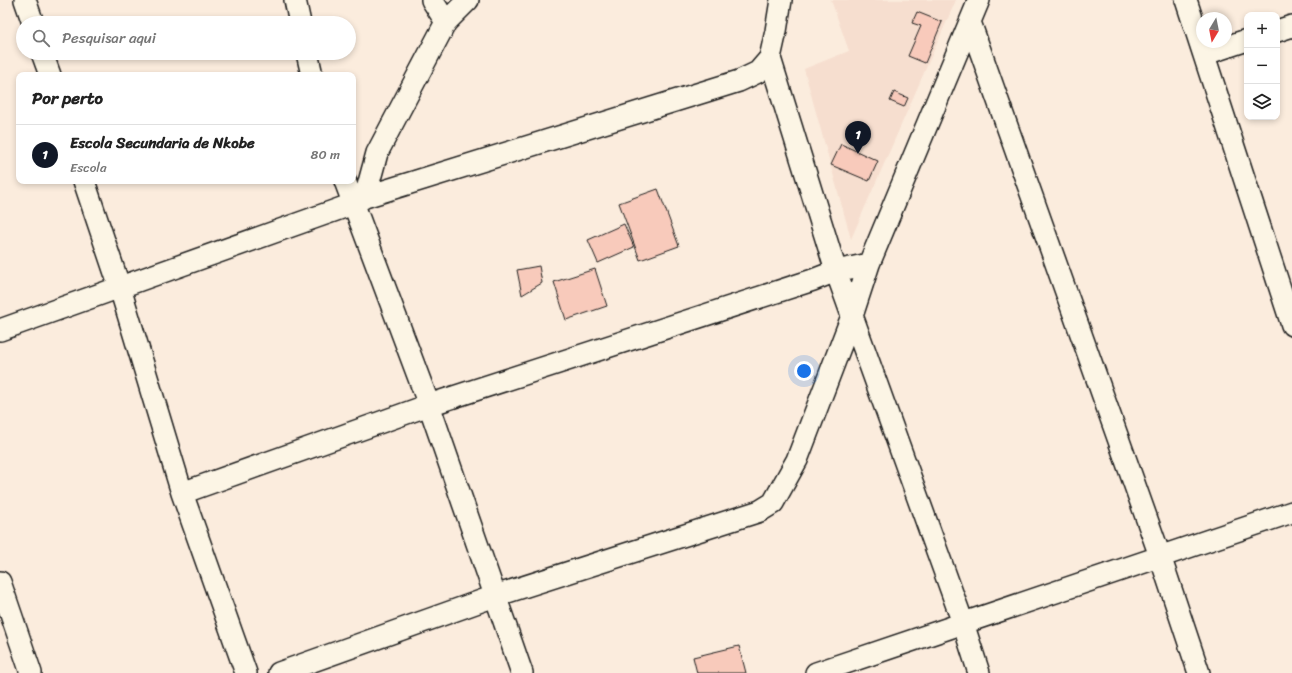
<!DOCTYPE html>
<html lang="pt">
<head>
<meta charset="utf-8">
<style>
  :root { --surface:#fff; --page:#f2f2f2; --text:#222; --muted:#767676; --line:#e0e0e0; --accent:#111827 }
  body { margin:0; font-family:Sriracha,sans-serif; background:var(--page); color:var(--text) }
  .controls { position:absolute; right:12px; top:12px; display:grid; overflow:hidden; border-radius:8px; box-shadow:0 2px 6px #0003 }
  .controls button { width:36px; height:36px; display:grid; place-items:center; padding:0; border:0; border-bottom:1px solid var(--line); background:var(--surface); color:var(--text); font:20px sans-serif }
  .compass { position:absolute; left:1196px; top:12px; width:36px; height:36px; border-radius:50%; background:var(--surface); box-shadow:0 2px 6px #0003; rotate:190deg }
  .you { position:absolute; left:804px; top:371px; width:14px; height:14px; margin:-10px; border:3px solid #fff; border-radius:50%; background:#1a73e8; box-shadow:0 0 0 6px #1a73e833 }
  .badge { display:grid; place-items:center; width:26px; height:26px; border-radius:50%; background:var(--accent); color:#fff; font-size:13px; font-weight:700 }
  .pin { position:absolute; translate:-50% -33px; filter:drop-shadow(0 1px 2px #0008) }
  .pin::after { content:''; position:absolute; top:21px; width:14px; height:12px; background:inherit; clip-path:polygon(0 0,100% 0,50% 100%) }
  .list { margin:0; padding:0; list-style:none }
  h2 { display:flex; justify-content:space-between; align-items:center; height:52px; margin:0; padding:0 16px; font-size:17px }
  h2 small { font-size:13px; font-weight:400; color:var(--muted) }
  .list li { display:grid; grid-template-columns:26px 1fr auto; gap:12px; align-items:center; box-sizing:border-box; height:60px; padding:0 16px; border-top:1px solid var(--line) }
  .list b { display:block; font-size:15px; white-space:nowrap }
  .list p { margin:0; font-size:13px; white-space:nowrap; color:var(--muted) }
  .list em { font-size:13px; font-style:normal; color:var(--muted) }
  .icon { flex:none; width:22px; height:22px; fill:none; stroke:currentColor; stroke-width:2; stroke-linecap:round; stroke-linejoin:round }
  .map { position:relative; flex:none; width:1292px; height:673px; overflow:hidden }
  .search { position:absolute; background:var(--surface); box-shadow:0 2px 6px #0003; left:16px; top:16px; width:340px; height:44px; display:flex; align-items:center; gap:10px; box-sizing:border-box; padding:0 14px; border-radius:22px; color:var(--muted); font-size:15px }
  .panel { position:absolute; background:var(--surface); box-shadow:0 2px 6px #0003; left:16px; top:72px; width:340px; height:112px; border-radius:8px }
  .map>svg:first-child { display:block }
  .built { fill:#f6decf }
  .building { fill:#f8cabb; stroke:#1c1c1c }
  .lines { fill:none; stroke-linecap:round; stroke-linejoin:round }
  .minor-casing { stroke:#1c1c1c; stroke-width:24 }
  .minor { stroke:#fcf5e5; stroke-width:21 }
</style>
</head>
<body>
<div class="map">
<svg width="1292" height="673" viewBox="0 0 1292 673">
  <rect width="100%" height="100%" fill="#fbecdd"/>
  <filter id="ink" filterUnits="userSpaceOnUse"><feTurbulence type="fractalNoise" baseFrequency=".025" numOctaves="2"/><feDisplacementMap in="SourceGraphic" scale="8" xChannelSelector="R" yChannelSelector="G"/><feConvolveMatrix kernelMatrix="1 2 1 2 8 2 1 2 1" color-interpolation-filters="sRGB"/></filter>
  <g filter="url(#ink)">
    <path class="built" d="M831,0H956L851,239L804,69L849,51Z"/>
    <path class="building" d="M917,12L942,22L925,63L908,56L921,26L912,23Z
      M894,92L908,98L904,107L890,101Z
      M841,144L878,161L869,181L831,165Z
      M658,189L679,246L640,260L619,203Z
      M624,224L634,247L598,263L588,240Z
      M539,266L542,283L522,295L517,270Z
      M595,269L607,306L566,320L554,282Z
      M739,646L746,673H697L693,657Z"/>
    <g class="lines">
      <defs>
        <path id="minor" d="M25,0L33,23
          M295,0L300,23
          M432,0L446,22
          M1186,0L1292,325
          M970,22L1160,556L1199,673
          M1277,31L1292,26
          M42,53L50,75
          M307,53L312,75
          M1205,54L1247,40
          M770,58L836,271L963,623L979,673
          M84,181L120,288L182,493L246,673
          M345,181L429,405L522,673
          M365,197L377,153L446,22L468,0
          M0,330L353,204L365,197L739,81L758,72L770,58L776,31L781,0
          M182,493L429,405L813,280L836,271L869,264
          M0,582L31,673
          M279,673L495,596L760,511L773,503L797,460L852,316L869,264L979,0
          M816,673L1292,512"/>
      </defs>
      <use href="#minor" class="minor-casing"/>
      <use href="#minor" class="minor"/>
    </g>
  </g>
</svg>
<div class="controls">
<button>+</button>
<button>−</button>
<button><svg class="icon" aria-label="layers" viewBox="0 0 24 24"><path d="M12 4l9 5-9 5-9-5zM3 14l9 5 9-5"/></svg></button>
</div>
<svg class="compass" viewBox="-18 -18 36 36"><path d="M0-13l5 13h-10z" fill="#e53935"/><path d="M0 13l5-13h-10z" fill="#767676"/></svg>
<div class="you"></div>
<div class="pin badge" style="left:858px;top:154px">1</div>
<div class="search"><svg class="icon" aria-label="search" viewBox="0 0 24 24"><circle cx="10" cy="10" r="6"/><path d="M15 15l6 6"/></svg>Pesquisar aqui</div>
<section class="panel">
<h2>Por perto<small></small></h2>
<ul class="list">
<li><span class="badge">1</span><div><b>Escola Secundaria de Nkobe</b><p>Escola</p></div><em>80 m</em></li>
</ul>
</section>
</div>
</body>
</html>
